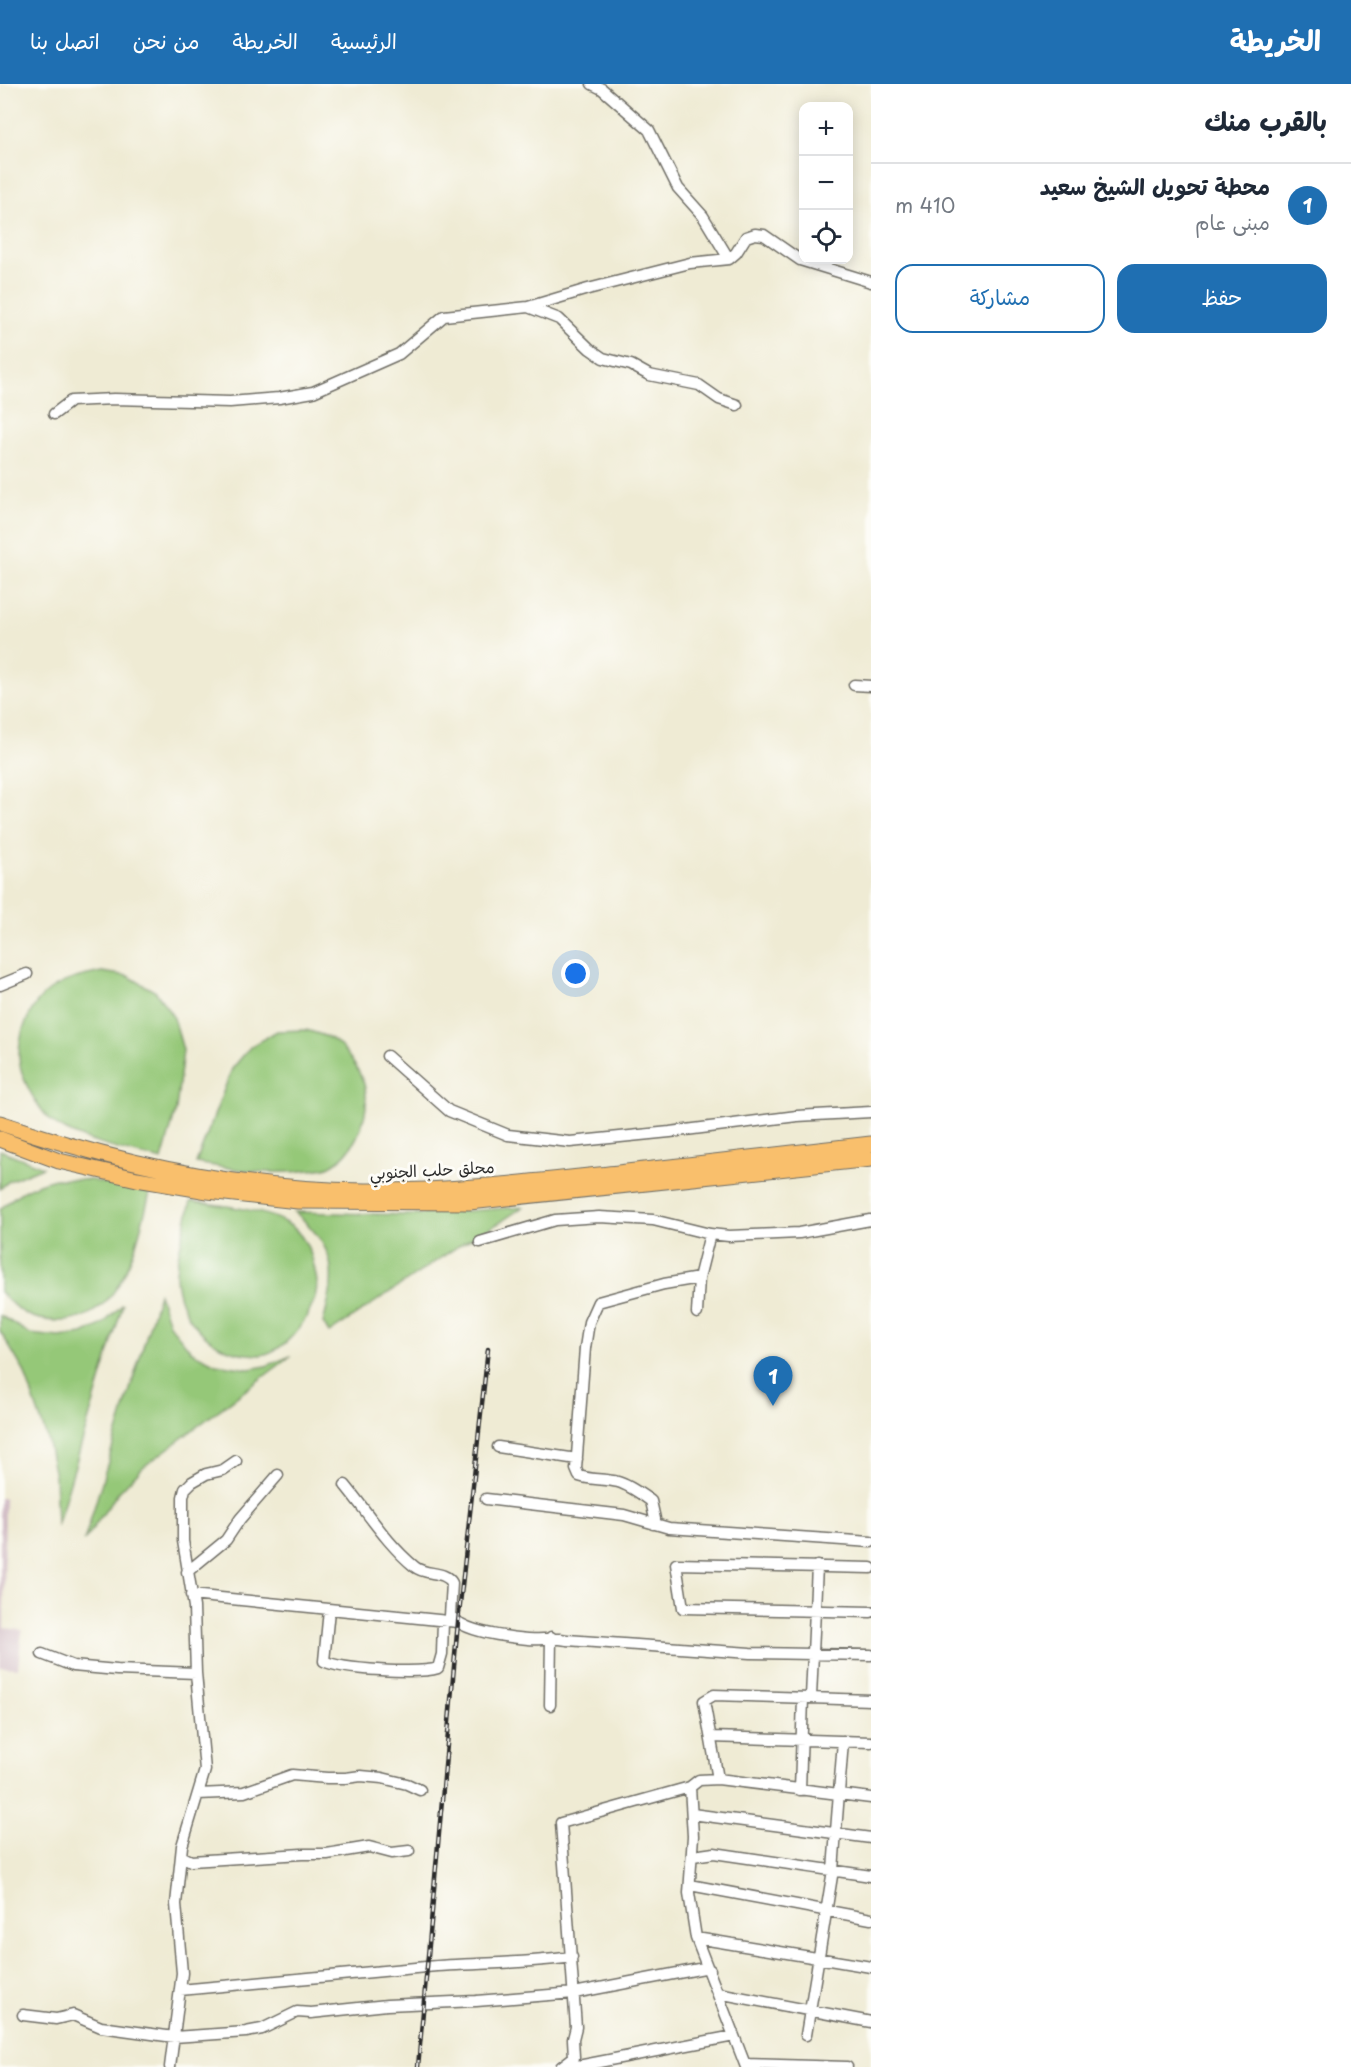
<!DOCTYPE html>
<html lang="ar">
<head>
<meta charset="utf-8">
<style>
  :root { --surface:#fff; --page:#f2f2f3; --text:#1f2937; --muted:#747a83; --line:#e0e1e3; --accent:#1f6fb2 }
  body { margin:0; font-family:"Playpen Sans","Playpen Sans Arabic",sans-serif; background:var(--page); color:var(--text); direction:rtl }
  .controls { position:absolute; right:18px; top:18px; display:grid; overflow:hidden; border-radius:12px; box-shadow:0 3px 15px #0003 }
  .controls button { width:54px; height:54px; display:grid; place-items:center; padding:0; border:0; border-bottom:2px solid var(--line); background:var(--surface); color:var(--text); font:30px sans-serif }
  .you { position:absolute; left:576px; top:890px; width:21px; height:21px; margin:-15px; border:4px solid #fff; border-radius:50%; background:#1a73e8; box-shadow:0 0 0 9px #1a73e833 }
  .badge { display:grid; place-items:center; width:39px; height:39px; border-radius:50%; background:var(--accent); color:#fff; font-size:20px; font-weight:700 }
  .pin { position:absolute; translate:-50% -50px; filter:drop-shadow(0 2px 3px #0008) }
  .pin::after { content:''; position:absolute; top:32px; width:21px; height:18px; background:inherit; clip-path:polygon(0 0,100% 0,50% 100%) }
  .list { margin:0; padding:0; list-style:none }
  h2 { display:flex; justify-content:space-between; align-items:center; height:78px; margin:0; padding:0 24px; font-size:26px }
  h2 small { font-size:20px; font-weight:400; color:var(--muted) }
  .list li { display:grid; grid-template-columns:39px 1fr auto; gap:18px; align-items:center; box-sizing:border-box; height:84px; padding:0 24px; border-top:2px solid var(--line) }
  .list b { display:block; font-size:22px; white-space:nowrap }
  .list p { margin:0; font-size:20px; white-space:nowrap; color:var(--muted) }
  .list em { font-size:20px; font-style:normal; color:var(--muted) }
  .actions { display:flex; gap:12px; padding:18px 24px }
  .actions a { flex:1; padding:14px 0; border:2px solid var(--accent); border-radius:18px; text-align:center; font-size:21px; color:var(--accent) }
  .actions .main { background:var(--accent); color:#fff }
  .icon { flex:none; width:33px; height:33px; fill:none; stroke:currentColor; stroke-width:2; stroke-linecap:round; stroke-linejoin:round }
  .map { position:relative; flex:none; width:871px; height:1983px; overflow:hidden; direction:ltr }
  header { display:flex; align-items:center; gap:36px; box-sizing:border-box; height:84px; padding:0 30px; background:var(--accent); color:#fff }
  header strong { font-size:28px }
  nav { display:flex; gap:33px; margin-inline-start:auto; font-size:21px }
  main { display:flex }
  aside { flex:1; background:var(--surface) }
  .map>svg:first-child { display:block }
  .industrial { fill:#d2bdc6 }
  .green { fill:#95c878; stroke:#607a52; stroke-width:1.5 }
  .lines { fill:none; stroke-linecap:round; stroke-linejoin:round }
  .minor-casing { stroke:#706e66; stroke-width:13 }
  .highway-casing { stroke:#706e66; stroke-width:17 }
  .minor { stroke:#fff; stroke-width:10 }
  .highway { stroke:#f9bf6c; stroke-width:15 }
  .rail-casing { stroke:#2b2b2b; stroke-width:4.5 }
  .rail { stroke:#fdfcf7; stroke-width:2; stroke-dasharray:7; stroke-linecap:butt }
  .labels { text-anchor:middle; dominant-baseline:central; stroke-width:6; stroke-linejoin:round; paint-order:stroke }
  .street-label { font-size:16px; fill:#2b2b2b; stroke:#fdfcf7 }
</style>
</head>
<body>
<header>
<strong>الخريطة</strong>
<nav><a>الرئيسية</a><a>الخريطة</a><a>من نحن</a><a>اتصل بنا</a></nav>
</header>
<main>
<aside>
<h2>بالقرب منك<small></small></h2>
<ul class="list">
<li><span class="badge">1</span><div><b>محطة تحويل الشيخ سعيد</b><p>مبنى عام</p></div><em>410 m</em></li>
</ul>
<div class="actions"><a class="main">حفظ</a><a>مشاركة</a></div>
</aside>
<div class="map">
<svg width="871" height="1983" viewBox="0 0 871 1983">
  <rect width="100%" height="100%" fill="#fdfcf7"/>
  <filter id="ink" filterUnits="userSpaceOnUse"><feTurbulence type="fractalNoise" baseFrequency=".0167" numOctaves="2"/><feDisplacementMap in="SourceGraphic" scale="12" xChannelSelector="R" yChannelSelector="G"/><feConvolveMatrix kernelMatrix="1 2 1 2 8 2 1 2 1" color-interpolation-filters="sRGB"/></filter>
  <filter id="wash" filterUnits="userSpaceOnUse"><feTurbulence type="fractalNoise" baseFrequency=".008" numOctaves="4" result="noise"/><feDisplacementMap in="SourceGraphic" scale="24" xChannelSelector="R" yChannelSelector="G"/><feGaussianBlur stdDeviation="1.35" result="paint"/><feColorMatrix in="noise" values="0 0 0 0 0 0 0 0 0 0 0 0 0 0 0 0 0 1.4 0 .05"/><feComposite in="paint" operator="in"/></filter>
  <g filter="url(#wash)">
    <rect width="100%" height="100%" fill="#efebd4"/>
    <path class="industrial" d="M0,1414H5L4,1544L22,1546L18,1584L0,1583Z"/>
    <path class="green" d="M102,888L128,892L156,908L174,934L183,966L176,1026L162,1076C130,1068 90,1060 61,1044C41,1033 19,994 19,971C19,948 31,919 50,906C66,895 83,892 102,888Z
      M306,946C315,949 329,952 336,958C347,968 359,985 364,1000C372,1028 356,1070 328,1083C323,1085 315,1085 310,1086C271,1092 234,1085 196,1079L232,985L251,962L277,947Z
      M0,1066L43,1083L9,1097L0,1105Z
      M55,1095L91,1096L150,1109C137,1157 123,1238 59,1237C29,1236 20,1229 0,1208V1126C17,1108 32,1101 55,1095Z
      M191,1117C219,1121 264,1125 288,1140C302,1148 311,1167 314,1182C315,1187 317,1194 317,1200C316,1227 289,1266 261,1271C257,1271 251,1270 247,1270C208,1266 178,1231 176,1193C175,1175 187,1136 191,1117Z
      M523,1123L499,1139L463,1159L329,1249L323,1239C337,1187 337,1166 295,1128L410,1131Z
      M159,1210L169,1240L192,1268L216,1280L249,1285L266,1282L291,1272L142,1384L117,1410L84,1457Z
      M123,1220L57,1442L55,1392L47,1354L24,1287L0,1247V1231L30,1250L59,1253L83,1250L103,1240Z"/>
  </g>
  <g filter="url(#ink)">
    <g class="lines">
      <defs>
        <path id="minor" d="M592,0L602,5L649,46L678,104L703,132L729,175
          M528,223L559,235L590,265L603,274L631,281L649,291L699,301L719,315L737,321
          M54,330L71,317L114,315L230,318L279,314L313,308L399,270L444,232L528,223L588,205L690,179L729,175L736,169L746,153L755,150L764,151L800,176L871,198
          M854,601L871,602
          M0,901L27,890
          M387,972L449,1027L508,1051L570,1058L670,1048L797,1032L871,1028
          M480,1158L555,1136L599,1133L653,1136L710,1150L729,1152L799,1149L870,1136
          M697,1229L699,1194L710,1150
          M498,1363L577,1375
          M345,1401C368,1429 387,1460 415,1483C426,1492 445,1486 452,1499L450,1532L458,1538
          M486,1415L624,1431L669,1444L871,1458
          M653,1440L655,1435L651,1417C641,1410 629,1401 618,1398C605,1395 592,1396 579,1392L576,1385L585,1264L589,1238L598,1218L664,1200L699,1194
          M871,1484L676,1480L683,1524L871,1528
          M187,1488L226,1456L240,1435L278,1391
          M191,1511L458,1538C474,1549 507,1553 528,1555C541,1556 553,1553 567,1556L750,1569L871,1571
          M329,1526L324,1577C341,1586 420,1590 438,1584L442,1570L443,1537
          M42,1570L73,1582L117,1586L196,1589L205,1686L182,1762L176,1820L182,1889L170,1983
          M196,1589L194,1523L183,1457V1413L185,1405L192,1398L206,1390L223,1386L236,1377
          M811,1613L817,1482
          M550,1621L551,1553
          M711,1653L871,1658
          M718,1695L704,1617L714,1611L871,1616
          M800,1706L803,1614
          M198,1710L244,1708L292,1691L327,1694H346L361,1692L382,1694L407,1700L420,1706
          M692,1730L871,1754
          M181,1772L191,1777L302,1770H327L369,1763L392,1769L409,1767
          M693,1772L714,1769L871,1792
          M690,1801L871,1835
          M696,1854L871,1883
          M180,1906C262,1899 344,1890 426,1883C475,1879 523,1880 572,1873
          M718,1909L871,1938
          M23,1931L56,1935L73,1931L101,1943L174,1953L246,1948L262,1945L297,1928L311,1929L387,1921L476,1917L574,1909L704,1884L710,1886
          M806,1951L833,1786L843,1657
          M574,1973L573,1955L576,1943L561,1739L690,1703
          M745,1980L847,1983
          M561,1983L574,1973L573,1978
          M573,1983L734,1952
          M746,1983L696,1854L689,1809L693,1752L690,1703L699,1696L718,1695L871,1714"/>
        <path id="highway" d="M0,1039C116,1079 241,1106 365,1107C449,1108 534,1098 618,1089C702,1079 787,1070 871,1060
          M0,1055L59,1077L137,1095L208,1107L298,1117L469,1118L871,1075"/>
      </defs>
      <use href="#minor" class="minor-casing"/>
      <use href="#highway" class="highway-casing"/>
      <use href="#minor" class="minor"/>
      <use href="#highway" class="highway"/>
      <defs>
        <path id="rail" d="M418,1983L458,1538L488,1265"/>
      </defs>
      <use href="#rail" class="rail-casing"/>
      <use href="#rail" class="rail"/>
    </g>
  </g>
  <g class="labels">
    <g class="street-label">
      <text transform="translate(432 1085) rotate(-3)">محلق حلب الجنوبي</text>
    </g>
  </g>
</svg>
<div class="controls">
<button>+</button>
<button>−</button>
<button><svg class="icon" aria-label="locate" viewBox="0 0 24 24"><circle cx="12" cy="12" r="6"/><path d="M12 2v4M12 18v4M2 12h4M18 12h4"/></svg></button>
</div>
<div class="you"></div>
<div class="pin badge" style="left:773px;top:1322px">1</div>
</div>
</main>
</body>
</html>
